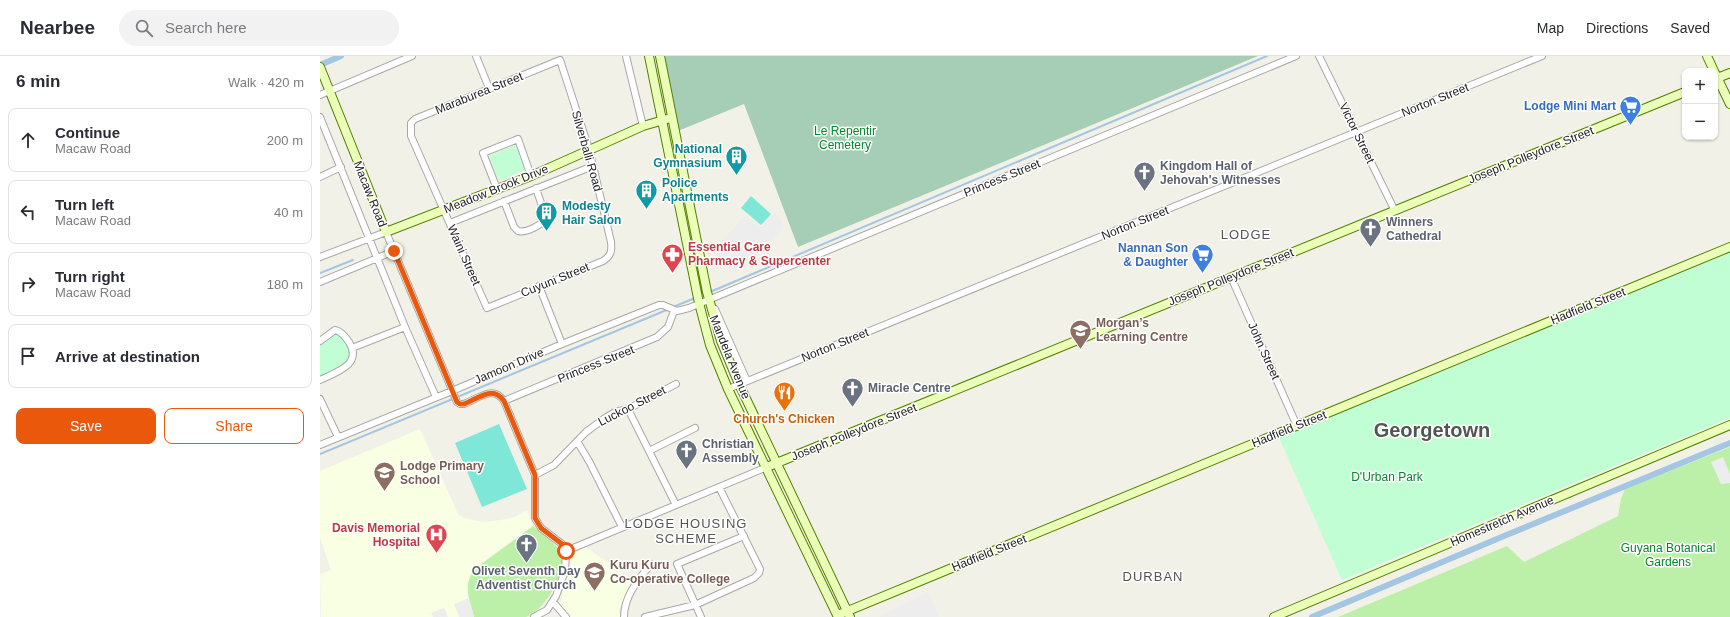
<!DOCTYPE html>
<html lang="en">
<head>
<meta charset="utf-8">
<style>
  :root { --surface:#fff; --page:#f2f2f3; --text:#2b2b33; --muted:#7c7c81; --line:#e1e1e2; --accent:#ea580c }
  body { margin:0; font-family:Helvetica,sans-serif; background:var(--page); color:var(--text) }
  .controls { position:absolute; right:12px; top:12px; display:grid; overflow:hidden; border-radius:8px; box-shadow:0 1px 3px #0004 }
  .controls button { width:36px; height:36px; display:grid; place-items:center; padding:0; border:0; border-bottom:1px solid var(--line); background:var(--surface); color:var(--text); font:20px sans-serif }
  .stop { position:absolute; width:12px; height:12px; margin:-9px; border:3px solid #ea580c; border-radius:50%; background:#fff }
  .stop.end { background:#ea580c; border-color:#fff; box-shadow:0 1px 4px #0008 }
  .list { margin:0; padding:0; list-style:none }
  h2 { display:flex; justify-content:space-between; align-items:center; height:52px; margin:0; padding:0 16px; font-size:17px }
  h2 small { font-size:13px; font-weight:400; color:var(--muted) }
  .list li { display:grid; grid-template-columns:26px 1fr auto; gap:12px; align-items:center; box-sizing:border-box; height:64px; margin:0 8px 8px; padding:0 8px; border:1px solid var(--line); border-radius:8px }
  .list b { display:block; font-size:15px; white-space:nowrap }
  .list p { margin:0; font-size:13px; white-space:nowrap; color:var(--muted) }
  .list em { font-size:13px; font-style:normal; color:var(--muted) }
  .actions { display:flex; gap:8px; padding:12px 16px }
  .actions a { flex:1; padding:9px 0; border:1px solid var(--accent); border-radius:8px; text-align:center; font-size:14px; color:var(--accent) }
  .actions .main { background:var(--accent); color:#fff }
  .icon { flex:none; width:22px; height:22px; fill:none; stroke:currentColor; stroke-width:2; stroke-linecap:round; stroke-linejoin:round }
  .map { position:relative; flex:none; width:1410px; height:561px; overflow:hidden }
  header { display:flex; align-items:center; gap:24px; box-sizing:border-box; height:56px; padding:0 20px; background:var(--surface); border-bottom:1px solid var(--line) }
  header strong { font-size:19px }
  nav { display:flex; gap:22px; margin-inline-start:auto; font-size:14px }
  .search { width:280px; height:36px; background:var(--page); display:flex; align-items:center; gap:10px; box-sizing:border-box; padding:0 14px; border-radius:22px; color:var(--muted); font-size:15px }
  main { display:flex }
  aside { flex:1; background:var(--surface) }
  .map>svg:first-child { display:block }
  .education { fill:#f9ffe3 }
  .grass { fill:#bcf0a9 }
  .cemetery { fill:#a6cdb5 }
  .park { fill:#c1fed4 }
  .pitch { fill:#7ee7d7 }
  .parking { fill:#ededed }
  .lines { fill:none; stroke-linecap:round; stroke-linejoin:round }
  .stream { stroke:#a4c6e3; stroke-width:2 }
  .canal { stroke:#a4c6e3; stroke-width:6 }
  .street-casing { stroke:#a8a8a8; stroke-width:8 }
  .secondary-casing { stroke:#558000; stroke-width:10 }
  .street { stroke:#fff; stroke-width:6 }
  .secondary { stroke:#ebffb8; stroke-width:8 }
  .route { stroke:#ea580c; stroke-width:5 }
  .labels { text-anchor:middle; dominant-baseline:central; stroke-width:3; stroke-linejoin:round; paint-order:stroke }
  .street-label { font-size:12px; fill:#212121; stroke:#fff }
  .shop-label { font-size:12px; font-weight:bold; fill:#366cbe; stroke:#fff; text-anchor:end }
  .park-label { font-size:12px; fill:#02872b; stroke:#fff }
  .culture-label { font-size:12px; font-weight:bold; fill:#0d838f; stroke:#fff; text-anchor:start }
  .worship-label { font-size:12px; font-weight:bold; fill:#5b616d; stroke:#fff; text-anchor:start }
  .health-label { font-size:12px; font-weight:bold; fill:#be3a42; stroke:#fff; text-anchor:start }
  .education-label { font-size:12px; font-weight:bold; fill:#785e54; stroke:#fff; text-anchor:start }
  .food-label { font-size:12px; font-weight:bold; fill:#c56008; stroke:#fff }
  .neighbourhood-label { font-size:13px; letter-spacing:1px; fill:#545454; stroke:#fff }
  .town-label { font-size:20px; font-weight:bold; fill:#545454; stroke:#fff }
</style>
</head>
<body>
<header>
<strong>Nearbee</strong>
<div class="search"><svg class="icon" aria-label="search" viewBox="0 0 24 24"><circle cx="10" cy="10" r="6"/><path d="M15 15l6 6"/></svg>Search here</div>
<nav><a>Map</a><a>Directions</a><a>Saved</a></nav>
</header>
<main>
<aside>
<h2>6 min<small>Walk · 420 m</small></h2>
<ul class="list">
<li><svg class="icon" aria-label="ahead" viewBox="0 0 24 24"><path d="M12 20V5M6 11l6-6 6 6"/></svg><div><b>Continue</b><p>Macaw Road</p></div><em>200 m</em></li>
<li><svg class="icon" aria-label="left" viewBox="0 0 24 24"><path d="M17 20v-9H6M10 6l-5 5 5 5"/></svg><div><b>Turn left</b><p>Macaw Road</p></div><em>40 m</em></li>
<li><svg class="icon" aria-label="right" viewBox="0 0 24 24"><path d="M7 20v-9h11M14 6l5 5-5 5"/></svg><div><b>Turn right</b><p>Macaw Road</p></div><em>180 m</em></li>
<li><svg class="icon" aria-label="arrive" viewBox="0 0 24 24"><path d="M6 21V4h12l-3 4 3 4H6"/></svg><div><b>Arrive at destination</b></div></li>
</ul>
<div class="actions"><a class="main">Save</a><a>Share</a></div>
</aside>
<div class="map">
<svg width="1410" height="561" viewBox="0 0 1410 561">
  <rect width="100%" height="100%" fill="#f2f1e7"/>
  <path class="education" d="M100,373L138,458L144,462L162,466L181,464L195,461L207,454L213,470L156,511L147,528L154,561H1L0,518L11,514L0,481V415Z
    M266,491L312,524L299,554L300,561H250L240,548L254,498Z"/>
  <path class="grass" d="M1410,391V561H1018L1187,490L1204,506L1298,460L1301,443L1305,433Z
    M213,470C222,478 237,487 241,498C247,517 224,555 206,561C198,561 164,561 154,561C149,542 142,528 156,512Z"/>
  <path class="cemetery" d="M347,0H938L478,191L424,48L358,75L343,1Z"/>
  <path class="park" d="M195,89L205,114L179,125L169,100Z
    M1410,196V362L1022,524L959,382Z
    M18,277C27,286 32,293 28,307L0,321V287L11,279Z"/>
  <path class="pitch" d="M431,140L451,158L441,169L421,152Z
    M179,368L207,433L162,451L135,387Z"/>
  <path class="parking" d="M455,157L462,164L463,172L433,205L428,200L414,216L392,196L425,160L440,173Z
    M1403,380L1406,388L1395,393L1392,385Z
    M1403,401L1410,418V427L1401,428L1391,406Z
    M608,536L619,561H560V560Z
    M149,542L154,561H139L134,548Z
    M124,552L128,561H113L111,557Z"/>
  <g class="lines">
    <path class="stream" d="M0,217L33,204
      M390,236L947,0
      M353,251L375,242
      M0,398L349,253"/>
    <path class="canal" d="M0,9L21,0
      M992,561L1184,480L1410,387"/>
    <defs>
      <path id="street" d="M156,0L169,32
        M306,0L323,70
        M999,0L1075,155
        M240,4L269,93L291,186C292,195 291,200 283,205L167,252L91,80V67L95,63Z
        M0,39L92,0
        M0,61L85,271L116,341
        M0,121L21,111
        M177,133L163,97L198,83L211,120
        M184,145L194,171L198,175C206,177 220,170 225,163V159L216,132
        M130,167L273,110
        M0,201L66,176L137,346L140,348H144C159,342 173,329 184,345L215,419V462L221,472L242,488L246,495L245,515L236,540L227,554L214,561
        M911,221L977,370
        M0,226L74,195
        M219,230L242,288
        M395,253L427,325
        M0,285L15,274C21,275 25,280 29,286C43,309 16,316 0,324
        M32,292L85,271
        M408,333L1222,0
        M0,343L18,381
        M184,345L337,281L348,271L354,255
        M308,353L356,449
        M257,385L270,407L302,471
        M0,389L132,335L242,288L339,249H343L357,255L369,252L976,0
        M329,395L375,372
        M215,419L234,409L266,376L285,362L295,356L308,353L356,328
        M246,495L447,411
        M233,546L246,561
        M304,561C304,540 318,524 331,508
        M325,561L375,549L434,522L439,517L440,513L399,431
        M381,561L357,508L424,480"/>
      <path id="secondary" d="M329,0L379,247L390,289L408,333L518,561
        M340,0L387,236L401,285L419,328L530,561
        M1387,0L1394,15
        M0,11L66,176L211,120L323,70L347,63
        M1395,17L1410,48
        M1395,23L1410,17
        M447,411L1365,36
        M518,559L1410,191
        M954,561L1410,369"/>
    </defs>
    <use href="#street" class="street-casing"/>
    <use href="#secondary" class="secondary-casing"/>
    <use href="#street" class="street"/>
    <use href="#secondary" class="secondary"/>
  </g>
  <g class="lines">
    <path class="route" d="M74,195L137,346L140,348H144C159,342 173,329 184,345L215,419V462L221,472L242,488L246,495"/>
  </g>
  <defs>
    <symbol id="supermarket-pin" viewBox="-11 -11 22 30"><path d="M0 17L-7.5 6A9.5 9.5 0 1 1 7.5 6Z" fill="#3f7fe0" stroke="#fff"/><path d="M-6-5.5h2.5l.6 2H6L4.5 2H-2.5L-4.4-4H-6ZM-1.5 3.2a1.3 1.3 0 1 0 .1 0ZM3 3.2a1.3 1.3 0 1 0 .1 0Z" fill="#fff"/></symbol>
    <symbol id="building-pin" viewBox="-11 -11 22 30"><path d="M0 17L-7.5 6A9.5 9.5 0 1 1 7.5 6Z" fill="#0f9aa8" stroke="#fff"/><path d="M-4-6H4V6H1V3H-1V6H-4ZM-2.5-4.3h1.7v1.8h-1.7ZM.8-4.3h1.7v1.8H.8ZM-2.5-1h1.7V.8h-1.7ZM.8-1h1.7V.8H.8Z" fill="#fff"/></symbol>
    <symbol id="church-pin" viewBox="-11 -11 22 30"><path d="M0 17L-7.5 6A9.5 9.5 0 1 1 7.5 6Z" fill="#6b7280" stroke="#fff"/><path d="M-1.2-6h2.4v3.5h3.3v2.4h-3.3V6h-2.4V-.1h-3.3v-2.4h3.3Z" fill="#fff"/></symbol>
    <symbol id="pharmacy-pin" viewBox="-11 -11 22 30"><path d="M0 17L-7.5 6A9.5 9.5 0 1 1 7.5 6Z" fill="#e0444e" stroke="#fff"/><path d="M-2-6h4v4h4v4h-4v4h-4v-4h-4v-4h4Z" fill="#fff"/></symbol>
    <symbol id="school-pin" viewBox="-11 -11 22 30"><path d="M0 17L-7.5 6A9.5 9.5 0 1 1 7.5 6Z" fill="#8d6e63" stroke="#fff"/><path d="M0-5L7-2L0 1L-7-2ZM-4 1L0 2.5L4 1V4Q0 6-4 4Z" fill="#fff"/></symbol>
    <symbol id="restaurant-pin" viewBox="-11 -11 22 30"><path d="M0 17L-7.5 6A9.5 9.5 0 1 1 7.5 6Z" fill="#e8710a" stroke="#fff"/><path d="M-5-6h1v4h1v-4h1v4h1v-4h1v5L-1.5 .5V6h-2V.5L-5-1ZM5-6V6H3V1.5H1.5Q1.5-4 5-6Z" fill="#fff"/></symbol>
    <symbol id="hospital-pin" viewBox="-11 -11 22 30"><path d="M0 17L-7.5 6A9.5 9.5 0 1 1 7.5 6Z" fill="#e0444e" stroke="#fff"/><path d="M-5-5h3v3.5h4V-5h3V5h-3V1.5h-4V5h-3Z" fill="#fff"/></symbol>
  </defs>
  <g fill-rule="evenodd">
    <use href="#supermarket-pin" x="1298" y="38" width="25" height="34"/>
    <use href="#building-pin" x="404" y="88" width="25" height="34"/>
    <use href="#church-pin" x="812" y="104" width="25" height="34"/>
    <use href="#building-pin" x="314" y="122" width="25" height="34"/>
    <use href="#building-pin" x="214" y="144" width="25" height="34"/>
    <use href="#church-pin" x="1038" y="160" width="25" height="34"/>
    <use href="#pharmacy-pin" x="340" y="186" width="25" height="34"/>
    <use href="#supermarket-pin" x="870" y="186" width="25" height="34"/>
    <use href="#school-pin" x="748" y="262" width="25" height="34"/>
    <use href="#church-pin" x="520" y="320" width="25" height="34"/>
    <use href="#restaurant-pin" x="452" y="324" width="25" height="34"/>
    <use href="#church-pin" x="354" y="382" width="25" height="34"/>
    <use href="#school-pin" x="52" y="404" width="25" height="34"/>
    <use href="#hospital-pin" x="104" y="466" width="25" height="34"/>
    <use href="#church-pin" x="194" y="476" width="25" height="34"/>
    <use href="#school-pin" x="262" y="504" width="25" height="34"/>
  </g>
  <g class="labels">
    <g class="street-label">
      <text transform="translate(159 37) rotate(-22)">Maraburea Street</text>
      <text transform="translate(1115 44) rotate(-22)">Norton Street</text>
      <text transform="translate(1037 77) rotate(64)">Victor Street</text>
      <text transform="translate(267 95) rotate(74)">Silverballi Road</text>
      <text transform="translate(1211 99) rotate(-22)">Joseph Polleydore Street</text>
      <text transform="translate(682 122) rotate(-22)">Princess Street</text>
      <text transform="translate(176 133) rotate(-22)">Meadow Brook Drive</text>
      <text transform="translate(50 138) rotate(68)">Macaw Road</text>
      <text transform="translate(815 167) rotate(-22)">Norton Street</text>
      <text transform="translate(144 199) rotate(66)">Waini Street</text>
      <text transform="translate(911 221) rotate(-22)">Joseph Polleydore Street</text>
      <text transform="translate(235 224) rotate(-22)">Cuyuni Street</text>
      <text transform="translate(1268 250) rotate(-22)">Hadfield Street</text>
      <text transform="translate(515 289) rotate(-22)">Norton Street</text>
      <text transform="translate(944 295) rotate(66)">John Street</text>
      <text transform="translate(410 301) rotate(68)">Mandela Avenue</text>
      <text transform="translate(276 308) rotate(-22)">Princess Street</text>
      <text transform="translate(189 310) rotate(-23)">Jamoon Drive</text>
      <text transform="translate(312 350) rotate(-27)">Luckoo Street</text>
      <text transform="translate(969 373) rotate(-22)">Hadfield Street</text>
      <text transform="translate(534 376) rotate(-22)">Joseph Polleydore Street</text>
      <text transform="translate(1182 465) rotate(-23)">Homestretch Avenue</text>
      <text transform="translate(669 497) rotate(-22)">Hadfield Street</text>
    </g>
    <g class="shop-label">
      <text x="1296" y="50">Lodge Mini Mart</text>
      <text x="868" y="192">Nannan Son<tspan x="868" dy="14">&amp; Daughter</tspan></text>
    </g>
    <g class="park-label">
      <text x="525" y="75">Le Repentir<tspan x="525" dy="14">Cemetery</tspan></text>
      <text x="1067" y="421">D'Urban Park</text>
      <text x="1348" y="492">Guyana Botanical<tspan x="1348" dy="14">Gardens</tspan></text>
    </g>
    <g class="culture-label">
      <text x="402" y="93" text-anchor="end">National<tspan x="402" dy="14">Gymnasium</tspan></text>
      <text x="342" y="127">Police<tspan x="342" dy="14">Apartments</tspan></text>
      <text x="242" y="150">Modesty<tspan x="242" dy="14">Hair Salon</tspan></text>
    </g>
    <g class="worship-label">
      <text x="840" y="110">Kingdom Hall of<tspan x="840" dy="14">Jehovah's Witnesses</tspan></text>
      <text x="1066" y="166">Winners<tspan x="1066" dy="14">Cathedral</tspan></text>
      <text x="548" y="332">Miracle Centre</text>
      <text x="382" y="388">Christian<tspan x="382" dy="14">Assembly</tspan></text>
      <text x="206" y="515" text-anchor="middle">Olivet Seventh Day<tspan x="206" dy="14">Adventist Church</tspan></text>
    </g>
    <g class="health-label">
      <text x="368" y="191">Essential Care<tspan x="368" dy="14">Pharmacy &amp; Supercenter</tspan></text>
      <text x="100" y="472" text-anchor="end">Davis Memorial<tspan x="100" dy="14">Hospital</tspan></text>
    </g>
    <g class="education-label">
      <text x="776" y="267">Morgan’s<tspan x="776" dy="14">Learning Centre</tspan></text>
      <text x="80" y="410">Lodge Primary<tspan x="80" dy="14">School</tspan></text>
      <text x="290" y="509">Kuru Kuru<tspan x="290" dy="14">Co-operative College</tspan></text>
    </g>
    <g class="food-label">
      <text x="464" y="363">Church's Chicken</text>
    </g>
    <g class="neighbourhood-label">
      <text x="926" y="178">LODGE</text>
      <text x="366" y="467">LODGE HOUSING<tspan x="366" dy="15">SCHEME</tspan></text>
      <text x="833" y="520">DURBAN</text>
    </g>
    <g class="town-label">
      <text x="1112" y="374">Georgetown</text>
    </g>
  </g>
</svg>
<div class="controls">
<button>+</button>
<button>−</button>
</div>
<div class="stop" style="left:246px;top:495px"></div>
<div class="stop end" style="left:74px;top:195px"></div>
</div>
</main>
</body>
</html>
